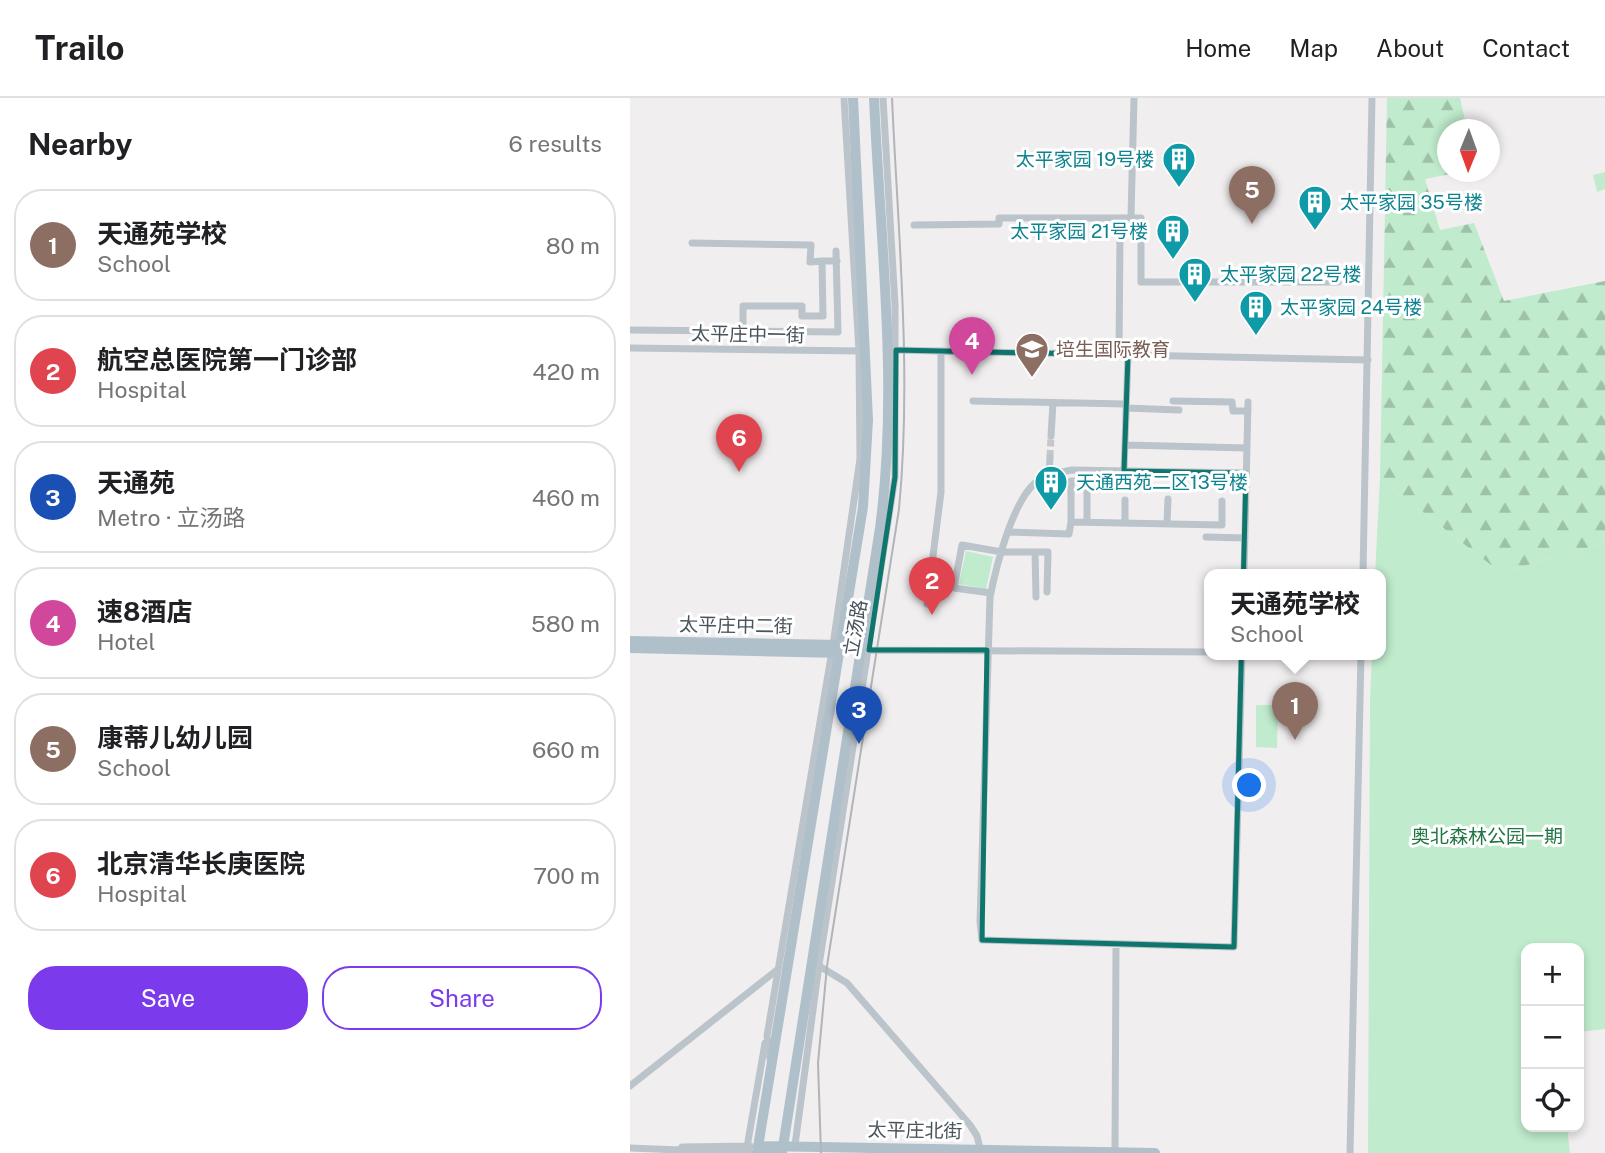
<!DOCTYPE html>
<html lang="en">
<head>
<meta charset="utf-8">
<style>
  :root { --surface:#fff; --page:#f2f2f2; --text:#202124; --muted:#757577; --line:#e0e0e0; --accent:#7c3aed }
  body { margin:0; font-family:"Public Sans","Noto Sans SC",sans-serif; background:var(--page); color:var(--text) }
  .controls { position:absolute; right:21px; bottom:21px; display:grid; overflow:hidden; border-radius:14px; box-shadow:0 4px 10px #0003 }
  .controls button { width:63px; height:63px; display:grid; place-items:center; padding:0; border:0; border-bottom:2px solid var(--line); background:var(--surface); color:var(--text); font:35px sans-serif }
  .compass { position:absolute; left:807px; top:21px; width:63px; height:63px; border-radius:50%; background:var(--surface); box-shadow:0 4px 10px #0003; rotate:181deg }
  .you { position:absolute; left:620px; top:688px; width:24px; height:24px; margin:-18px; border:5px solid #fff; border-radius:50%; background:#1a73e8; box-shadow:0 0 0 10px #1a73e833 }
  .badge { display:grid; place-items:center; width:46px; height:46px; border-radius:50%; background:var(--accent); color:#fff; font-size:23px; font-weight:700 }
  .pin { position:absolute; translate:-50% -58px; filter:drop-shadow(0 2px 4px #0008) }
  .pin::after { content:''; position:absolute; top:37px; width:24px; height:21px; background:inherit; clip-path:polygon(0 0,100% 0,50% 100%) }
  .popup { position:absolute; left:574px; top:471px; width:182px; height:91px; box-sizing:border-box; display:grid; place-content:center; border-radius:14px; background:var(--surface); filter:drop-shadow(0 2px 5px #0005); font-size:23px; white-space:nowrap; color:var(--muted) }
  .popup b { font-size:26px; color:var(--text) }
  .popup::after { content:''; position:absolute; left:50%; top:100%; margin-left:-14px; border:14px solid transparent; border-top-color:var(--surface) }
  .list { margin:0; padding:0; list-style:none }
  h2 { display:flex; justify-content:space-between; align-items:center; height:91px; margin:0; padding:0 28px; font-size:30px }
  h2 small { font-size:23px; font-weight:400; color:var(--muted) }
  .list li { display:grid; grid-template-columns:46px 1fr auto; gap:21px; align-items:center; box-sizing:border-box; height:112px; margin:0 14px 14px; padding:0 14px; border:2px solid var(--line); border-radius:28px }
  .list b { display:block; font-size:26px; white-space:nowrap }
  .list p { margin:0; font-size:23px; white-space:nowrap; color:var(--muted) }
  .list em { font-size:23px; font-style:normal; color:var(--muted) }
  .actions { display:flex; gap:14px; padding:21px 28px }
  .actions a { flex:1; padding:16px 0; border:2px solid var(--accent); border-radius:28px; text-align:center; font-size:24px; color:var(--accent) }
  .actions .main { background:var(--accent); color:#fff }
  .icon { flex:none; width:38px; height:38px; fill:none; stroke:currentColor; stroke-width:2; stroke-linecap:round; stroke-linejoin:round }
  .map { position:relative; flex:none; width:975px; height:1055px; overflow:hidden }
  header { display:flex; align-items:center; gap:42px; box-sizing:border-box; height:98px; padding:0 35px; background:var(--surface); border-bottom:2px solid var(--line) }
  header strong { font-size:33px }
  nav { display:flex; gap:38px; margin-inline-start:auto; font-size:24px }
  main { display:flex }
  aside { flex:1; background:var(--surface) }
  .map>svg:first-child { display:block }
  .forest { fill:url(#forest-firs) }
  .green { fill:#c0ebcd }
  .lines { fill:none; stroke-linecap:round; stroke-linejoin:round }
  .minor-tunnel { stroke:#c7c7ca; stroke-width:7; stroke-dasharray:7 3.5; stroke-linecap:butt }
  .minor { stroke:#bbc4ca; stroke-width:7 }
  .major { stroke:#b0c0cb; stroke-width:10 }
  .rail { stroke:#b1b4b8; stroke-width:2 }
  .marked { fill:none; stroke:#0f766e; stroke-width:5; stroke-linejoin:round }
  .labels { text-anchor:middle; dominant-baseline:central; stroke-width:6; stroke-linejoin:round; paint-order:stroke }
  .culture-label { font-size:19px; fill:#0d838f; stroke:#fff; text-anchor:start }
  .street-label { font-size:19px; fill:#48535a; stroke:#fff }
  .education-label { font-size:19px; fill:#785e54; stroke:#fff; text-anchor:start }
  .park-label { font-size:19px; fill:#1f7543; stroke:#fff }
</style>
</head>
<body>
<header>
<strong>Trailo</strong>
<nav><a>Home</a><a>Map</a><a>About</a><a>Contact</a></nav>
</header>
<main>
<aside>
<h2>Nearby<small>6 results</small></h2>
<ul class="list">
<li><span class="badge" style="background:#8d6e63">1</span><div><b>天通苑学校</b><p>School</p></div><em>80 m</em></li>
<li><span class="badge" style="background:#e0444e">2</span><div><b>航空总医院第一门诊部</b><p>Hospital</p></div><em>420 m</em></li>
<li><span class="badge" style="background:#1a4fb4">3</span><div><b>天通苑</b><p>Metro · 立汤路</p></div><em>460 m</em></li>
<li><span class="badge" style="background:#d1479c">4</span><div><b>速8酒店</b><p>Hotel</p></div><em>580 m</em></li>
<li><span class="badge" style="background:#8d6e63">5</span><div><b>康蒂儿幼儿园</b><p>School</p></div><em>660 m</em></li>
<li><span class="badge" style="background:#e0444e">6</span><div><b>北京清华长庚医院</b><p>Hospital</p></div><em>700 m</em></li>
</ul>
<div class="actions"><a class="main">Save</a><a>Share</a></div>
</aside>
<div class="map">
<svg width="975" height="1055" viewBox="0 0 975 1055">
  <defs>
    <pattern id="forest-firs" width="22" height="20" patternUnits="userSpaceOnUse" patternTransform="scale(1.75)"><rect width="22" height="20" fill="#c0ebcd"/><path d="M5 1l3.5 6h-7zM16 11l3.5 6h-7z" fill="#9ec1a9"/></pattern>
  </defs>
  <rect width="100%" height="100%" fill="#f1eeef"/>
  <path class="forest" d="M757,0H830L837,31L818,32V74H830L795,81L810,132L844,125L874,203L975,183V445L871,475L750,381Z"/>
  <path class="green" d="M975,74V91L967,94L963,77Z
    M750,381L871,475L975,445V931L949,934V850H896V1029H937L940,1055H738L740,603L742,556H751V476H745Z
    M336,453L363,459L356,491L329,486Z
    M626,607H648L647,650L626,649Z"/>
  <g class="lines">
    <path class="minor-tunnel" d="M420,359L421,338"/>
    <path class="minor" d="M501,119L504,0
      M284,127L369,126V120H511V184H708
      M62,145L181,147L180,164L192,163
      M0,232L208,234L206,153
      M113,233V208H172V218H193L192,163H207
      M0,250L232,253
      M263,252L738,262
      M489,257L490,134
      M343,303L496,306
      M543,303L602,304L603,313H618
      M496,310L549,312
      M421,338L423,305
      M495,347L617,350
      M494,373L498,257
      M419,378L420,359
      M441,424V383H457V424
      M495,425V402
      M537,426L538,401
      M380,434L439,436L441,424L592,427V403
      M576,439L615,440
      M405,454L406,499
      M614,476L618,304
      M733,476L742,0
      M361,495L324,490L332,447L372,454H418L417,494
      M297,506L311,394V253
      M237,552L579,554
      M612,556L604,849L352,842L350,824L360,499C366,469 382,405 405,385C416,377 429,374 442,372L616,375
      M186,866L217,885L340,1027L347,1038L351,1054
      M140,961L137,938L203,547L230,361L229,253L214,0
      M0,988L147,872
      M52,1049L120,1048
      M161,1049L165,1047L189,867L265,379V207L253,0
      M0,1050L127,1055
      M116,1055L135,945
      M485,1055L486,848
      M720,1055L731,556"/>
    <path class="major" d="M0,543L211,547
      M0,550L210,555
      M128,1048L525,1055
      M127,1055L233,409L238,322L223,0
      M127,1055H150
      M152,1055L250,430C269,288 250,143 244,0"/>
    <path class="rail" d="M191,1055L188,965L197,868L269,411C282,275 268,136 262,0"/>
  </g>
  <path class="marked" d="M266,252L498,257L494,373L616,375L604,849L352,842L357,552H239L265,379Z"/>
  <defs>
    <symbol id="building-pin" viewBox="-11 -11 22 30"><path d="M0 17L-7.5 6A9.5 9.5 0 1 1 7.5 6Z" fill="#0f9aa8" stroke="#fff"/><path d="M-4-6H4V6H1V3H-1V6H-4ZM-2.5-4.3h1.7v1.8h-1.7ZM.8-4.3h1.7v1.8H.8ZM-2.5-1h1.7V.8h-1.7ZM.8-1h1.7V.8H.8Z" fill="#fff"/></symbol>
    <symbol id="school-pin" viewBox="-11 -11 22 30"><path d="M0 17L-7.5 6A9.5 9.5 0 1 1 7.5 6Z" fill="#8d6e63" stroke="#fff"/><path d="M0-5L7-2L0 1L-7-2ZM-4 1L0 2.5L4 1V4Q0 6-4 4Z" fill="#fff"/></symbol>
  </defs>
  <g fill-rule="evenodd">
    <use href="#building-pin" x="530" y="42" width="38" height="52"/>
    <use href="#building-pin" x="666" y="85" width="38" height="52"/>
    <use href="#building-pin" x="524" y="114" width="38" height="52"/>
    <use href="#building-pin" x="546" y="157" width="38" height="52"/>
    <use href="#building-pin" x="607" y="190" width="38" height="52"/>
    <use href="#school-pin" x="383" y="232" width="38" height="52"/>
    <use href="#building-pin" x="402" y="365" width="38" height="52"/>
  </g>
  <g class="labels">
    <g class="culture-label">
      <text x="524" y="61" text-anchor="end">太平家园 19号楼</text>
      <text x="710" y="104">太平家园 35号楼</text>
      <text x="518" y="133" text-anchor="end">太平家园 21号楼</text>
      <text x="590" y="176">太平家园 22号楼</text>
      <text x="650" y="209">太平家园 24号楼</text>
      <text x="446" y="384">天通西苑二区13号楼</text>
    </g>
    <g class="street-label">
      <text transform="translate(118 236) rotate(1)">太平庄中一街</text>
      <text transform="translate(106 527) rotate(1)">太平庄中二街</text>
      <text transform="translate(225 530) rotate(-80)">立汤路</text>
      <text transform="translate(285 1032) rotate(1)">太平庄北街</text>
    </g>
    <g class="education-label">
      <text x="426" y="251">培生国际教育</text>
    </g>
    <g class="park-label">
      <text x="857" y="738">奥北森林公园一期</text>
    </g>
  </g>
</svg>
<div class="controls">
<button>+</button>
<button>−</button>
<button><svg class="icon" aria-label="locate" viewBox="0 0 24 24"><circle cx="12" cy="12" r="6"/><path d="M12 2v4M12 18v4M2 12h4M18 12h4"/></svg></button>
</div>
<svg class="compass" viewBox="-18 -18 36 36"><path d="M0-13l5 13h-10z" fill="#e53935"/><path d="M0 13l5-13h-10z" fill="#757577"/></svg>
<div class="you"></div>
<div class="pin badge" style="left:665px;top:642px;background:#8d6e63">1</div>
<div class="popup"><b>天通苑学校</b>School</div>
<div class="pin badge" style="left:302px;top:517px;background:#e0444e">2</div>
<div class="pin badge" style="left:229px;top:646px;background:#1a4fb4">3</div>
<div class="pin badge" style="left:342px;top:277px;background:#d1479c">4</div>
<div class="pin badge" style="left:622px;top:126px;background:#8d6e63">5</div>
<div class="pin badge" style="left:109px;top:374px;background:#e0444e">6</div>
</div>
</main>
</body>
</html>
